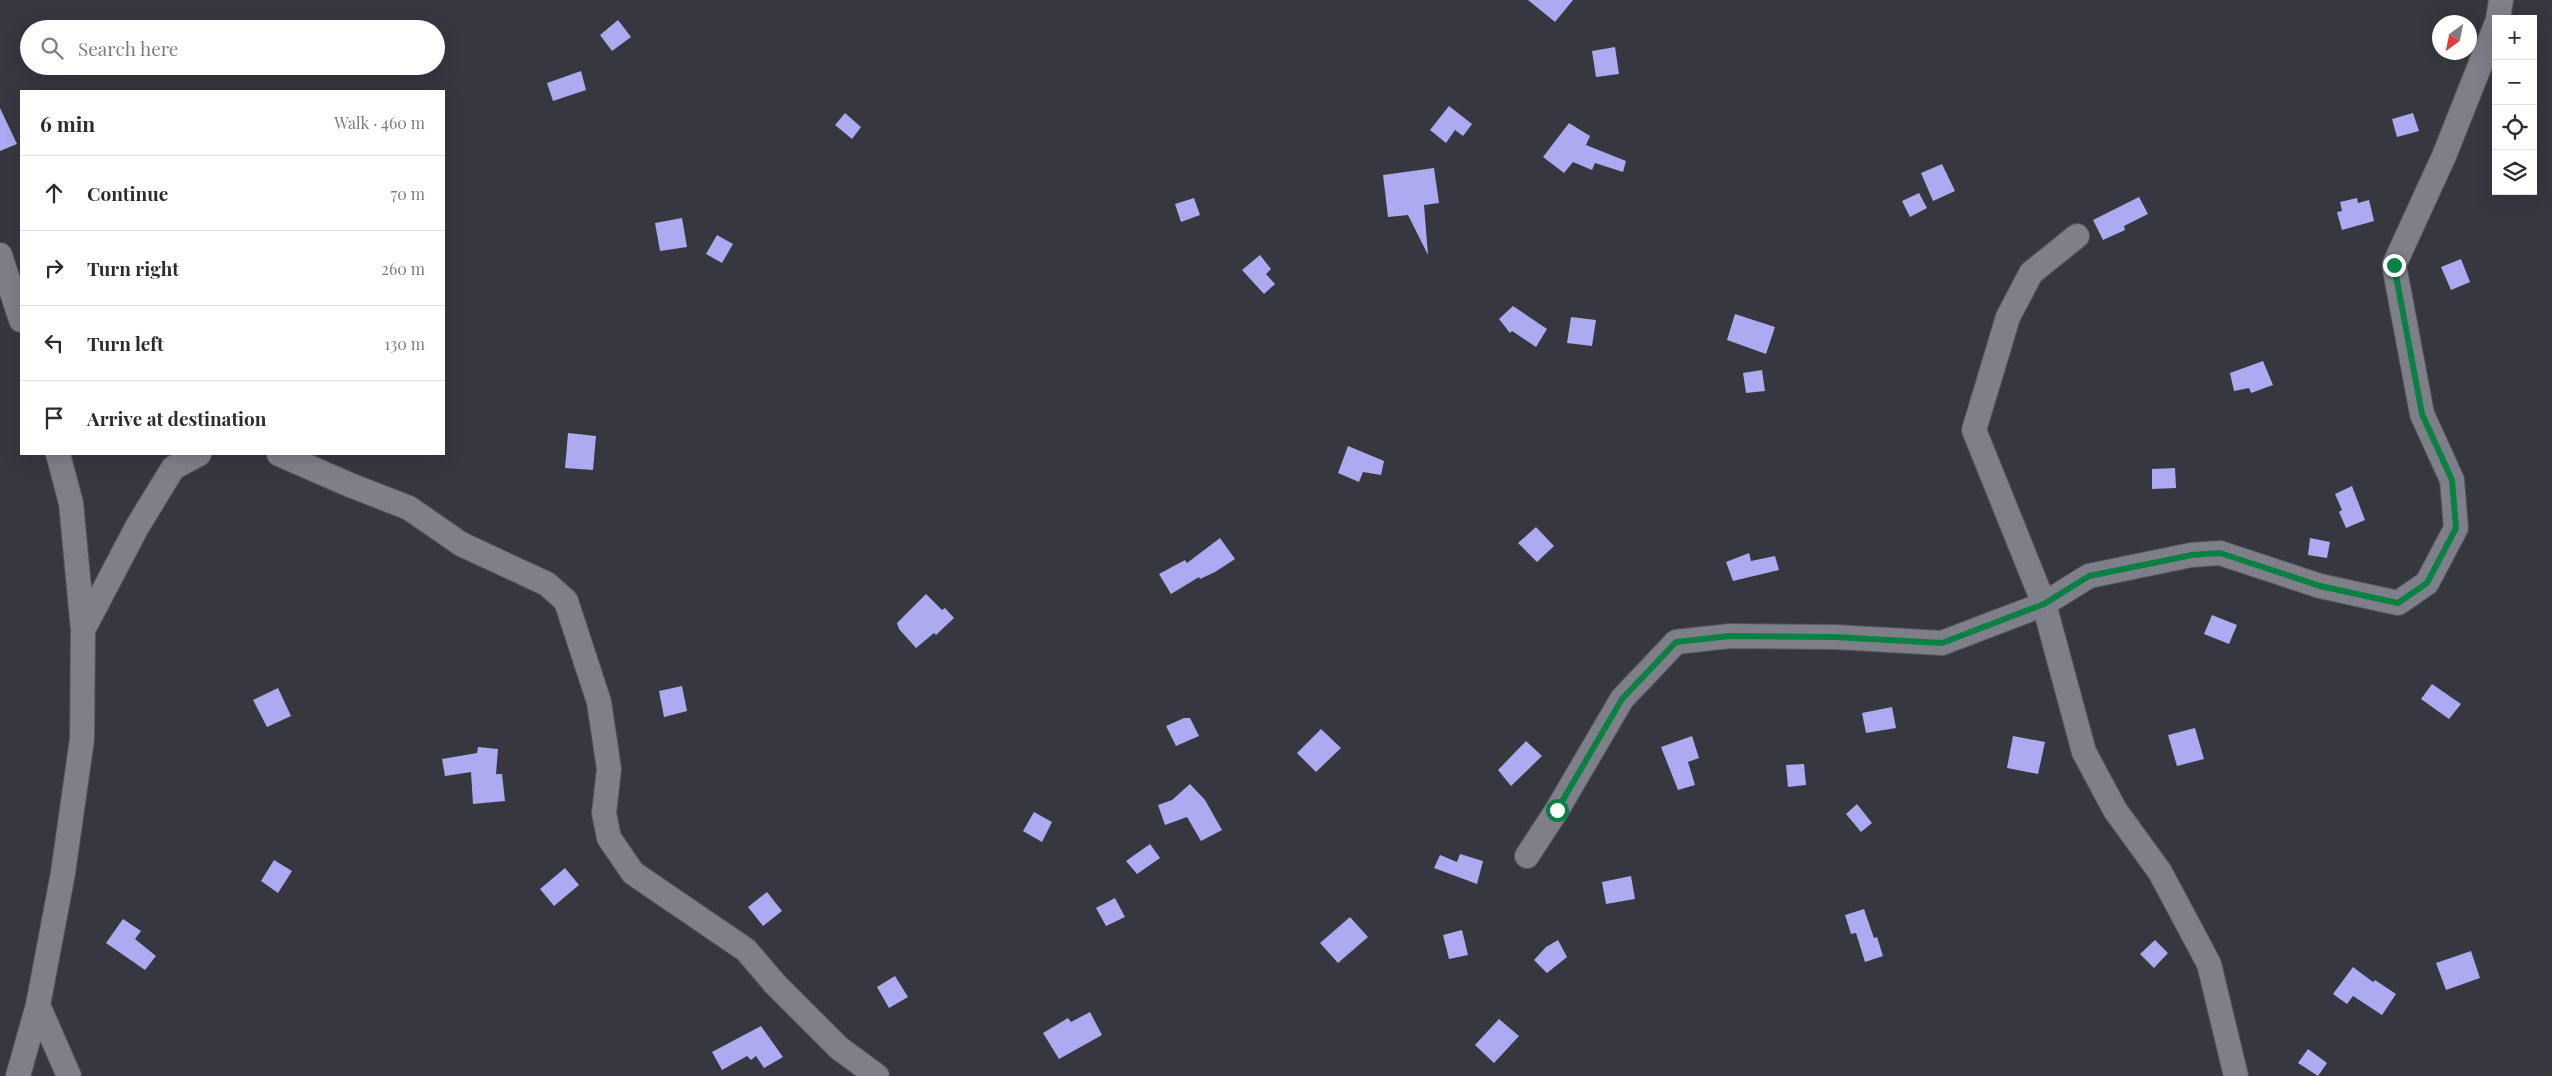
<!DOCTYPE html>
<html lang="en">
<head>
<meta charset="utf-8">
<style>
  :root { --surface:#fff; --page:#f2f2f3; --text:#2b2b33; --muted:#7c7c81; --line:#e1e1e2 }
  body { margin:0; font-family:"Playfair Display",serif; background:var(--page); color:var(--text) }
  .controls { position:absolute; right:15px; top:15px; display:grid; overflow:hidden; border-radius:0px; box-shadow:0 5px 20px #0002 }
  .controls button { width:45px; height:45px; display:grid; place-items:center; padding:0; border:0; border-bottom:1px solid var(--line); background:var(--surface); color:var(--text); font:25px sans-serif }
  .compass { position:absolute; left:2432px; top:15px; width:45px; height:45px; border-radius:50%; background:var(--surface); box-shadow:0 5px 20px #0002; rotate:213deg }
  .stop { position:absolute; width:15px; height:15px; margin:-11px; border:4px solid #0b8043; border-radius:50%; background:#fff }
  .stop.end { background:#0b8043; border-color:#fff; box-shadow:0 1px 5px #0008 }
  .list { margin:0; padding:0; list-style:none }
  h2 { display:flex; justify-content:space-between; align-items:center; height:65px; margin:0; padding:0 20px; font-size:21px }
  h2 small { font-size:16px; font-weight:400; color:var(--muted) }
  .list li { display:grid; grid-template-columns:32px 1fr auto; gap:15px; align-items:center; box-sizing:border-box; height:75px; padding:0 20px; border-top:1px solid var(--line) }
  .list b { display:block; font-size:19px; white-space:nowrap }
  .list em { font-size:16px; font-style:normal; color:var(--muted) }
  .icon { flex:none; width:28px; height:28px; fill:none; stroke:currentColor; stroke-width:2; stroke-linecap:round; stroke-linejoin:round }
  .map { position:relative; flex:none; width:2552px; height:1076px; overflow:hidden }
  .search { position:absolute; background:var(--surface); box-shadow:0 5px 20px #0002; left:20px; top:20px; width:425px; height:55px; display:flex; align-items:center; gap:12px; box-sizing:border-box; padding:0 18px; border-radius:28px; color:var(--muted); font-size:19px }
  .panel { position:absolute; background:var(--surface); box-shadow:0 5px 20px #0002; left:20px; top:90px; width:425px; height:365px; border-radius:0px }
  .map>svg:first-child { display:block }
  .building { fill:#acabf2 }
  .lines { fill:none; stroke-linecap:round; stroke-linejoin:round }
  .minor-casing { stroke:#56565d; stroke-width:26 }
  .minor { stroke:#7f7f89; stroke-width:24 }
  .route { stroke:#0b8043; stroke-width:6 }
</style>
</head>
<body>
<div class="map">
<svg width="2552" height="1076" viewBox="0 0 2552 1076">
  <rect width="100%" height="100%" fill="#37373f"/>
  <path class="building" d="M1528,0H1573L1555,22Z
    M618,20L631,37L612,51L600,35Z
    M1615,47L1619,74L1596,77L1592,51Z
    M581,71L586,90L553,101L547,83Z
    M1449,106L1472,124L1463,136L1455,130L1446,143L1430,130Z
    M0,108L17,144L0,151Z
    M845,113L861,127L852,139L835,125Z
    M2413,113L2419,131L2397,137L2392,119Z
    M1569,123L1590,136L1586,145L1626,161L1623,172L1595,163L1592,170L1573,162L1564,173L1543,157Z
    M1942,164L1955,191L1933,201L1921,173Z
    M1434,168L1439,203L1424,205L1428,255L1408,215L1388,217L1383,175Z
    M1919,193L1927,208L1910,217L1902,201Z
    M2139,197L2148,214L2124,226L2125,230L2103,240L2093,220Z
    M1194,198L1200,215L1181,222L1175,204Z
    M2357,198L2358,203L2369,200L2374,221L2342,230L2337,212L2342,211L2340,202Z
    M682,218L687,247L660,251L655,223Z
    M717,235L733,244L722,263L706,254Z
    M1260,255L1271,269L1266,274L1275,284L1264,294L1242,270Z
    M2461,259L2470,282L2451,290L2441,267Z
    M1513,306L1547,329L1536,347L1512,331L1510,333L1499,319Z
    M1735,314L1775,327L1766,354L1727,340Z
    M1571,317L1596,320L1592,346L1567,343Z
    M2263,361L2273,385L2251,393L2249,388L2234,391L2230,373Z
    M1762,370L1765,391L1746,393L1743,373Z
    M568,433L596,436L593,470L565,468Z
    M1348,446L1384,461L1381,475L1363,472L1359,482L1338,473Z
    M2175,468L2176,488L2152,489V469Z
    M2352,486L2365,520L2346,528L2339,512L2342,510L2335,494Z
    M1536,527L1554,546L1537,562L1518,543Z
    M1220,538L1235,559L1215,572L1200,579L1199,577L1171,594L1159,574L1185,560L1187,563Z
    M2310,538L2330,542L2327,558L2308,555Z
    M1749,553L1751,561L1775,556L1779,570L1733,581L1726,562Z
    M926,594L942,610L945,608L954,618L936,635L934,633L916,648L899,629L897,623Z
    M2212,615L2237,625L2229,644L2204,634Z
    M2432,684L2461,704L2449,719L2421,699Z
    M682,686L687,711L664,717L659,691Z
    M278,688L291,716L267,727L253,700Z
    M1892,707L1896,728L1866,733L1862,713Z
    M1184,718H1190L1199,736L1176,746L1166,726Z
    M2195,728L2204,759L2177,766L2168,735Z
    M1321,729L1341,748L1316,772L1297,753Z
    M1692,736L1699,758L1688,762L1695,785L1678,790L1661,747Z
    M2013,736L2045,742L2038,774L2007,768Z
    M1526,741L1542,756L1511,786L1498,770Z
    M478,747L498,749L496,774H502L505,801L473,804L471,772L445,776L442,759L477,753Z
    M1804,764L1806,785L1788,787L1786,765Z
    M1190,784L1205,800L1222,830L1201,841L1187,817L1165,825L1158,805L1172,800Z
    M1857,804L1872,823L1861,832L1846,814Z
    M1034,812L1052,822L1042,842L1023,831Z
    M1150,844L1160,858L1137,874L1126,861Z
    M1460,854L1483,861L1477,884L1434,868L1440,855L1457,862Z
    M274,860L292,871L278,893L261,881Z
    M565,868L579,885L554,906L540,889Z
    M1631,876L1635,899L1606,904L1602,882Z
    M767,892L782,911L763,926L748,907Z
    M1115,898L1125,917L1106,926L1096,908Z
    M1864,909L1874,938L1877,937L1883,956L1865,962L1856,933L1851,934L1845,915Z
    M1350,917L1368,937L1338,963L1320,943Z
    M123,919L141,931L135,939L156,956L145,970L106,943Z
    M1462,930L1468,955L1449,959L1443,935Z
    M1558,940L1567,957L1547,973L1534,960L1546,947Z
    M2155,940L2168,953L2154,968L2140,954Z
    M2471,951L2480,978L2446,990L2436,963Z
    M2353,967L2373,982L2375,980L2396,994L2382,1015L2353,996L2347,1004L2333,994Z
    M895,976L908,997L889,1008L877,987Z
    M1090,1012L1102,1035L1059,1059L1043,1033L1068,1018L1071,1022Z
    M1499,1019L1519,1036L1494,1063L1475,1045Z
    M761,1026L783,1057L764,1068L756,1056L751,1060L747,1056L722,1070L712,1052Z
    M2308,1049L2327,1063L2318,1076L2298,1063Z"/>
  <g class="lines">
    <defs>
      <path id="minor" d="M2498,19L2501,0
        M2077,236L2031,273L2008,317L1974,430L2044,604L2089,576L2191,555L2220,553L2320,586L2398,603L2427,583L2456,528L2452,480L2422,414L2394,265L2444,156L2496,25
        M0,255L21,320
        M58,454L71,503L83,630L82,739L63,873L38,1005L69,1076
        M279,454L350,485L409,508L461,544L547,584L566,601L599,702L609,769L604,813L609,838L633,873L746,950L775,984L839,1048L877,1076
        M83,630L137,527L173,468L199,454
        M1527,856L1557,810L1622,699L1676,642L1730,636L1835,637L1942,643L2044,604L2084,752L2115,810L2160,872L2209,964L2236,1076
        M18,1076L38,1005"/>
    </defs>
    <use href="#minor" class="minor-casing"/>
    <use href="#minor" class="minor"/>
  </g>
  <g class="lines">
    <path class="route" d="M1557,810L1622,699L1676,642L1730,636L1835,637L1942,643L2044,604L2089,576L2192,555L2220,553L2320,586L2398,603L2427,583L2456,528L2452,480L2422,414L2394,265"/>
  </g>
</svg>
<div class="controls">
<button>+</button>
<button>−</button>
<button><svg class="icon" aria-label="locate" viewBox="0 0 24 24"><circle cx="12" cy="12" r="6"/><path d="M12 2v4M12 18v4M2 12h4M18 12h4"/></svg></button>
<button><svg class="icon" aria-label="layers" viewBox="0 0 24 24"><path d="M12 4l9 5-9 5-9-5zM3 14l9 5 9-5"/></svg></button>
</div>
<svg class="compass" viewBox="-18 -18 36 36"><path d="M0-13l5 13h-10z" fill="#e53935"/><path d="M0 13l5-13h-10z" fill="#7c7c81"/></svg>
<div class="stop" style="left:1557px;top:810px"></div>
<div class="stop end" style="left:2394px;top:265px"></div>
<div class="search"><svg class="icon" aria-label="search" viewBox="0 0 24 24"><circle cx="10" cy="10" r="6"/><path d="M15 15l6 6"/></svg>Search here</div>
<section class="panel">
<h2>6 min<small>Walk · 460 m</small></h2>
<ul class="list">
<li><svg class="icon" aria-label="ahead" viewBox="0 0 24 24"><path d="M12 20V5M6 11l6-6 6 6"/></svg><div><b>Continue</b></div><em>70 m</em></li>
<li><svg class="icon" aria-label="right" viewBox="0 0 24 24"><path d="M7 20v-9h11M14 6l5 5-5 5"/></svg><div><b>Turn right</b></div><em>260 m</em></li>
<li><svg class="icon" aria-label="left" viewBox="0 0 24 24"><path d="M17 20v-9H6M10 6l-5 5 5 5"/></svg><div><b>Turn left</b></div><em>130 m</em></li>
<li><svg class="icon" aria-label="arrive" viewBox="0 0 24 24"><path d="M6 21V4h12l-3 4 3 4H6"/></svg><div><b>Arrive at destination</b></div></li>
</ul>
</section>
</div>
</body>
</html>
